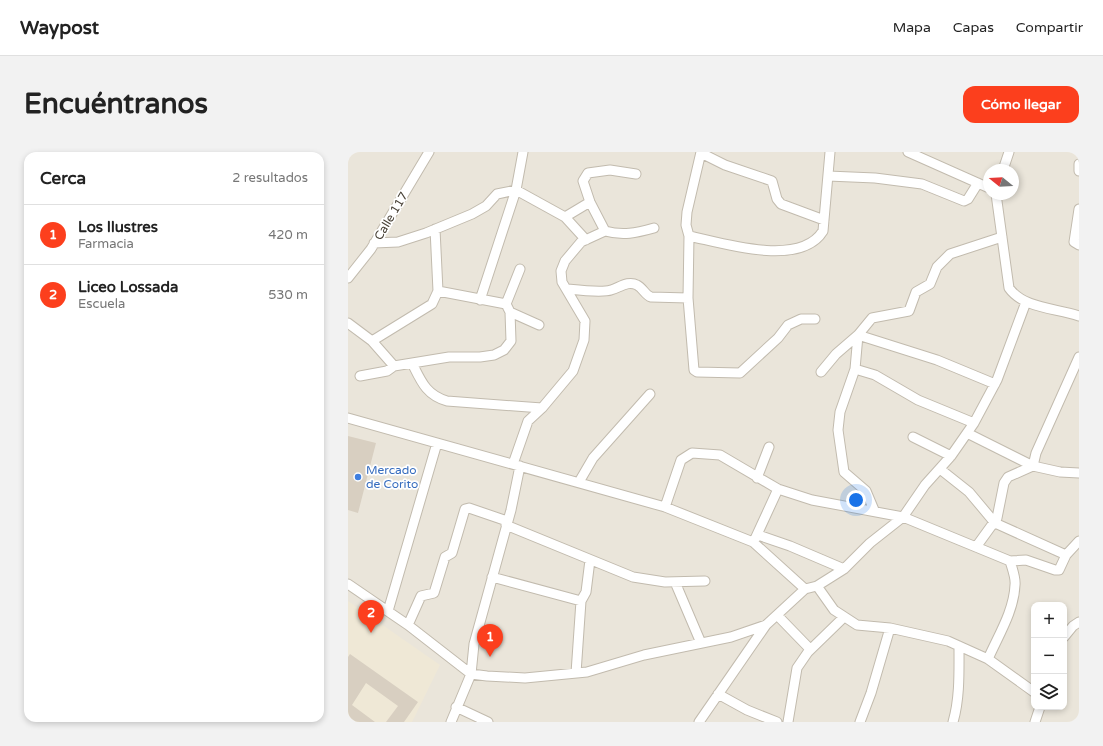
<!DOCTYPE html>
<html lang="es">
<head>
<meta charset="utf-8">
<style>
  :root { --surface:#fff; --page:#f2f2f2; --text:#222; --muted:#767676; --line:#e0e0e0; --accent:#fc3f1d }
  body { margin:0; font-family:"Varela Round",sans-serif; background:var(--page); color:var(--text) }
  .controls { position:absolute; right:12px; bottom:12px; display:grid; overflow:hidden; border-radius:8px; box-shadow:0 2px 6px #0003 }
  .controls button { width:36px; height:36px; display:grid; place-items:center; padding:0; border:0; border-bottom:1px solid var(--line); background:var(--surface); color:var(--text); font:20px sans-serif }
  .compass { position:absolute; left:635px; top:12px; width:36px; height:36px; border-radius:50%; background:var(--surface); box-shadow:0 2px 6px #0003; rotate:288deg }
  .you { position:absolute; left:508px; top:348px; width:14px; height:14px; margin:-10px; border:3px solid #fff; border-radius:50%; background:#1a73e8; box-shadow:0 0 0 6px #1a73e833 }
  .badge { display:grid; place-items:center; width:26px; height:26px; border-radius:50%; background:var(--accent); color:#fff; font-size:13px; font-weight:700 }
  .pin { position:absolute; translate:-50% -33px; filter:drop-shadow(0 1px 2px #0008) }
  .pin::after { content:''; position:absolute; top:21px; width:14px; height:12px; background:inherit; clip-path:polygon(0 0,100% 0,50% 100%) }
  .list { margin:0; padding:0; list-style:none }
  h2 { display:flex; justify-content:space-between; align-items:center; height:52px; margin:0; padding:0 16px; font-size:17px }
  h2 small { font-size:13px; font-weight:400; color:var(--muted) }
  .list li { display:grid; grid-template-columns:26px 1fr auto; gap:12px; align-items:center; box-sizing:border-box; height:60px; padding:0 16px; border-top:1px solid var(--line) }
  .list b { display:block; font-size:15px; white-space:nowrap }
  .list p { margin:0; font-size:13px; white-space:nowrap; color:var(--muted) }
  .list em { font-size:13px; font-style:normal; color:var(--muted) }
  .icon { flex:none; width:22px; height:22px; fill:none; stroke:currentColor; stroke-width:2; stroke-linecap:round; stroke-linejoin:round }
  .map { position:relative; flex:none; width:731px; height:570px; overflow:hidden; border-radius:12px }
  header { display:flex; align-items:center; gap:24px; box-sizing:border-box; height:56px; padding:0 20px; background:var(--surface); border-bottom:1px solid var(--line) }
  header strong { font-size:19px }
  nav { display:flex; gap:22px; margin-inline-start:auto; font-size:14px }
  .intro { display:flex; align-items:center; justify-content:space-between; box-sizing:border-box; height:96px; padding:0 24px }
  h1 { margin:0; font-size:28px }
  .button { padding:10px 18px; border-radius:12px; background:var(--accent); color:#fff; font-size:14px; font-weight:700 }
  main { display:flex; gap:24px; padding:0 24px }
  aside { flex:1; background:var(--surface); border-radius:12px; box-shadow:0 2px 6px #0003 }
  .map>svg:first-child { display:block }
  .residential { fill:#eae5da; fill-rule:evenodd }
  .education { fill:#efe8d6 }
  .building { fill:#d8cfc1 }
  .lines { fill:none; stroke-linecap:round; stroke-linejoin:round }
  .minor-casing { stroke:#c2bbae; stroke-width:11 }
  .minor { stroke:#fff; stroke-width:9 }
  .shop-dot { fill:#3f7fe0; stroke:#fff; stroke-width:1.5 }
  .labels { text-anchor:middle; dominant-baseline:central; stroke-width:3.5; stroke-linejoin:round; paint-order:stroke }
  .street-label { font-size:12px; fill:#4b4439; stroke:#fff }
  .shop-label { font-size:12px; fill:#366cbe; stroke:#fff; text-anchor:start }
</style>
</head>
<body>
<header>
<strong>Waypost</strong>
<nav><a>Mapa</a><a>Capas</a><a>Compartir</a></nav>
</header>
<div class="intro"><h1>Encuéntranos</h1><a class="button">Cómo llegar</a></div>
<main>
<aside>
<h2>Cerca<small>2 resultados</small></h2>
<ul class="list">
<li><span class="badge">1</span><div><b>Los Ilustres</b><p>Farmacia</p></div><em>420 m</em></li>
<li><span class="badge">2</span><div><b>Liceo Lossada</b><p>Escuela</p></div><em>530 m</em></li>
</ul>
</aside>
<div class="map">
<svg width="731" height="570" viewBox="0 0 731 570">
  <rect width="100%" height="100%" fill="#f6f3ec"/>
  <path class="residential" d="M0,0H731V570H0ZM641,18H665V42H641ZM686,453H716V555H686Z"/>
  <path class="education" d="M0,449L92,513L64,570H0Z"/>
  <path class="building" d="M0,284L28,291L10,361L0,358Z
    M2,502L70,550L56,570H38L50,554L18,531L4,553L27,570H7L0,565V505Z"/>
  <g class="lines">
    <defs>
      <path id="minor" d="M353,0L339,60L338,73L341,84L340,146L346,218L349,220L392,221L430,186L440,173L453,167H467
        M560,0L641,36
        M353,1L377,13L424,29L429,47L433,52L476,68
        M731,12V19
        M655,18L661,0
        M288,22L262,18L240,21L235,29L242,50L257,79C275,84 288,81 306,76
        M480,24L527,26L574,32L616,49L620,47L630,31
        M648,42L661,136C676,157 709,156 731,164
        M731,57L726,90L731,93
        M217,65L242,50
        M341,84C375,91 452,116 475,79L482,0
        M26,91L50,90L78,81L124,62L138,54L149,42L168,38L217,65L238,88
        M0,126L23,97L81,0
        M219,137C229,138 254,141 263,138C271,136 280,128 289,133C295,136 297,143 303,145L340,146
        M90,139L158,152
        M132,148L168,38L175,0
        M162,160L191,173
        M0,171L24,189L46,214
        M24,189L84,152L90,139L87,77
        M64,211C73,229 78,243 99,249L194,256
        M507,217L527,223L570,248L626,271
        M473,220L488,202L510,183L524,166L561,159L568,140L582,132L589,115L602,102L654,85
        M12,224L39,219L46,214L101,205H132L146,203L156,198L163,189L162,160L158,152L172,117
        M0,266L317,355L405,390L457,437
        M619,281L685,314L688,301L731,205
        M565,285L603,304
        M165,312L180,269L194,256L225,219L236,188L237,169L214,130L213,119L217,109L233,90L257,79
        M592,317L621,340L647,371L718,403
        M409,326L421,295
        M231,330L245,306L302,242
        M317,355L333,308L344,301L372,303L430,337L464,348L555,365L662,409C664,416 668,426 667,433C666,459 650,484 640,507
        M526,358L518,339L496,320L490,278L492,260L507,217L510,183L589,208L647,232
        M158,373L285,425L317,430L357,429
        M410,383L442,394L496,417
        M407,387L430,337
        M628,395L649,366L656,331L660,325L685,314L712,320L731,321
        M662,409L678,408L707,418H711L718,403L731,389
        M144,425L233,449
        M327,430L353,491
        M0,432L60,473L123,522L139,524L177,526L239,520L296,503L383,485L418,473
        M469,434L486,458L509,473L542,476L600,489L640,507L686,540
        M40,459L89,291
        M429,463L462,497
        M60,473L73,444L86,441L97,405L104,401L117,357L121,356L159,369
        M716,485L725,474L731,470
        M228,521L233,449L238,440L242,408
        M370,542L399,558L429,570
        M108,555L140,570
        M103,570L123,522L126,492L163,358L172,314
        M351,570L418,473L457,437L469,434L496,417L522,391L555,365L577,333L603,304L626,271L649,228L678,150
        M440,570L449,516L460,500L495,466
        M512,570L523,541L542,476
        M605,570C612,546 611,519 611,494
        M687,570L692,555"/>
    </defs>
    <use href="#minor" class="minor-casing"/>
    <use href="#minor" class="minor"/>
  </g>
  <circle class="shop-dot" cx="10" cy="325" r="4"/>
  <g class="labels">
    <g class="street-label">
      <text transform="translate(43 64) rotate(-59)">Calle 117</text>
    </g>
    <g class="shop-label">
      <text x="18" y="318">Mercado<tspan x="18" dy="14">de Corito</tspan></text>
    </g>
  </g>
</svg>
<div class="controls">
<button>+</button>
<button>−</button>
<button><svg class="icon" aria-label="layers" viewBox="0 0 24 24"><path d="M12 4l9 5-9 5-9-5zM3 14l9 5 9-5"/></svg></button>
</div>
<svg class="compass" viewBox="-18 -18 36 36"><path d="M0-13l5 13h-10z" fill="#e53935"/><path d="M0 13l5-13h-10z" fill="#767676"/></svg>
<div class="you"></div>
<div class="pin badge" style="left:142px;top:505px">1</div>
<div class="pin badge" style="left:23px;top:481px">2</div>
</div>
</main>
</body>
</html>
